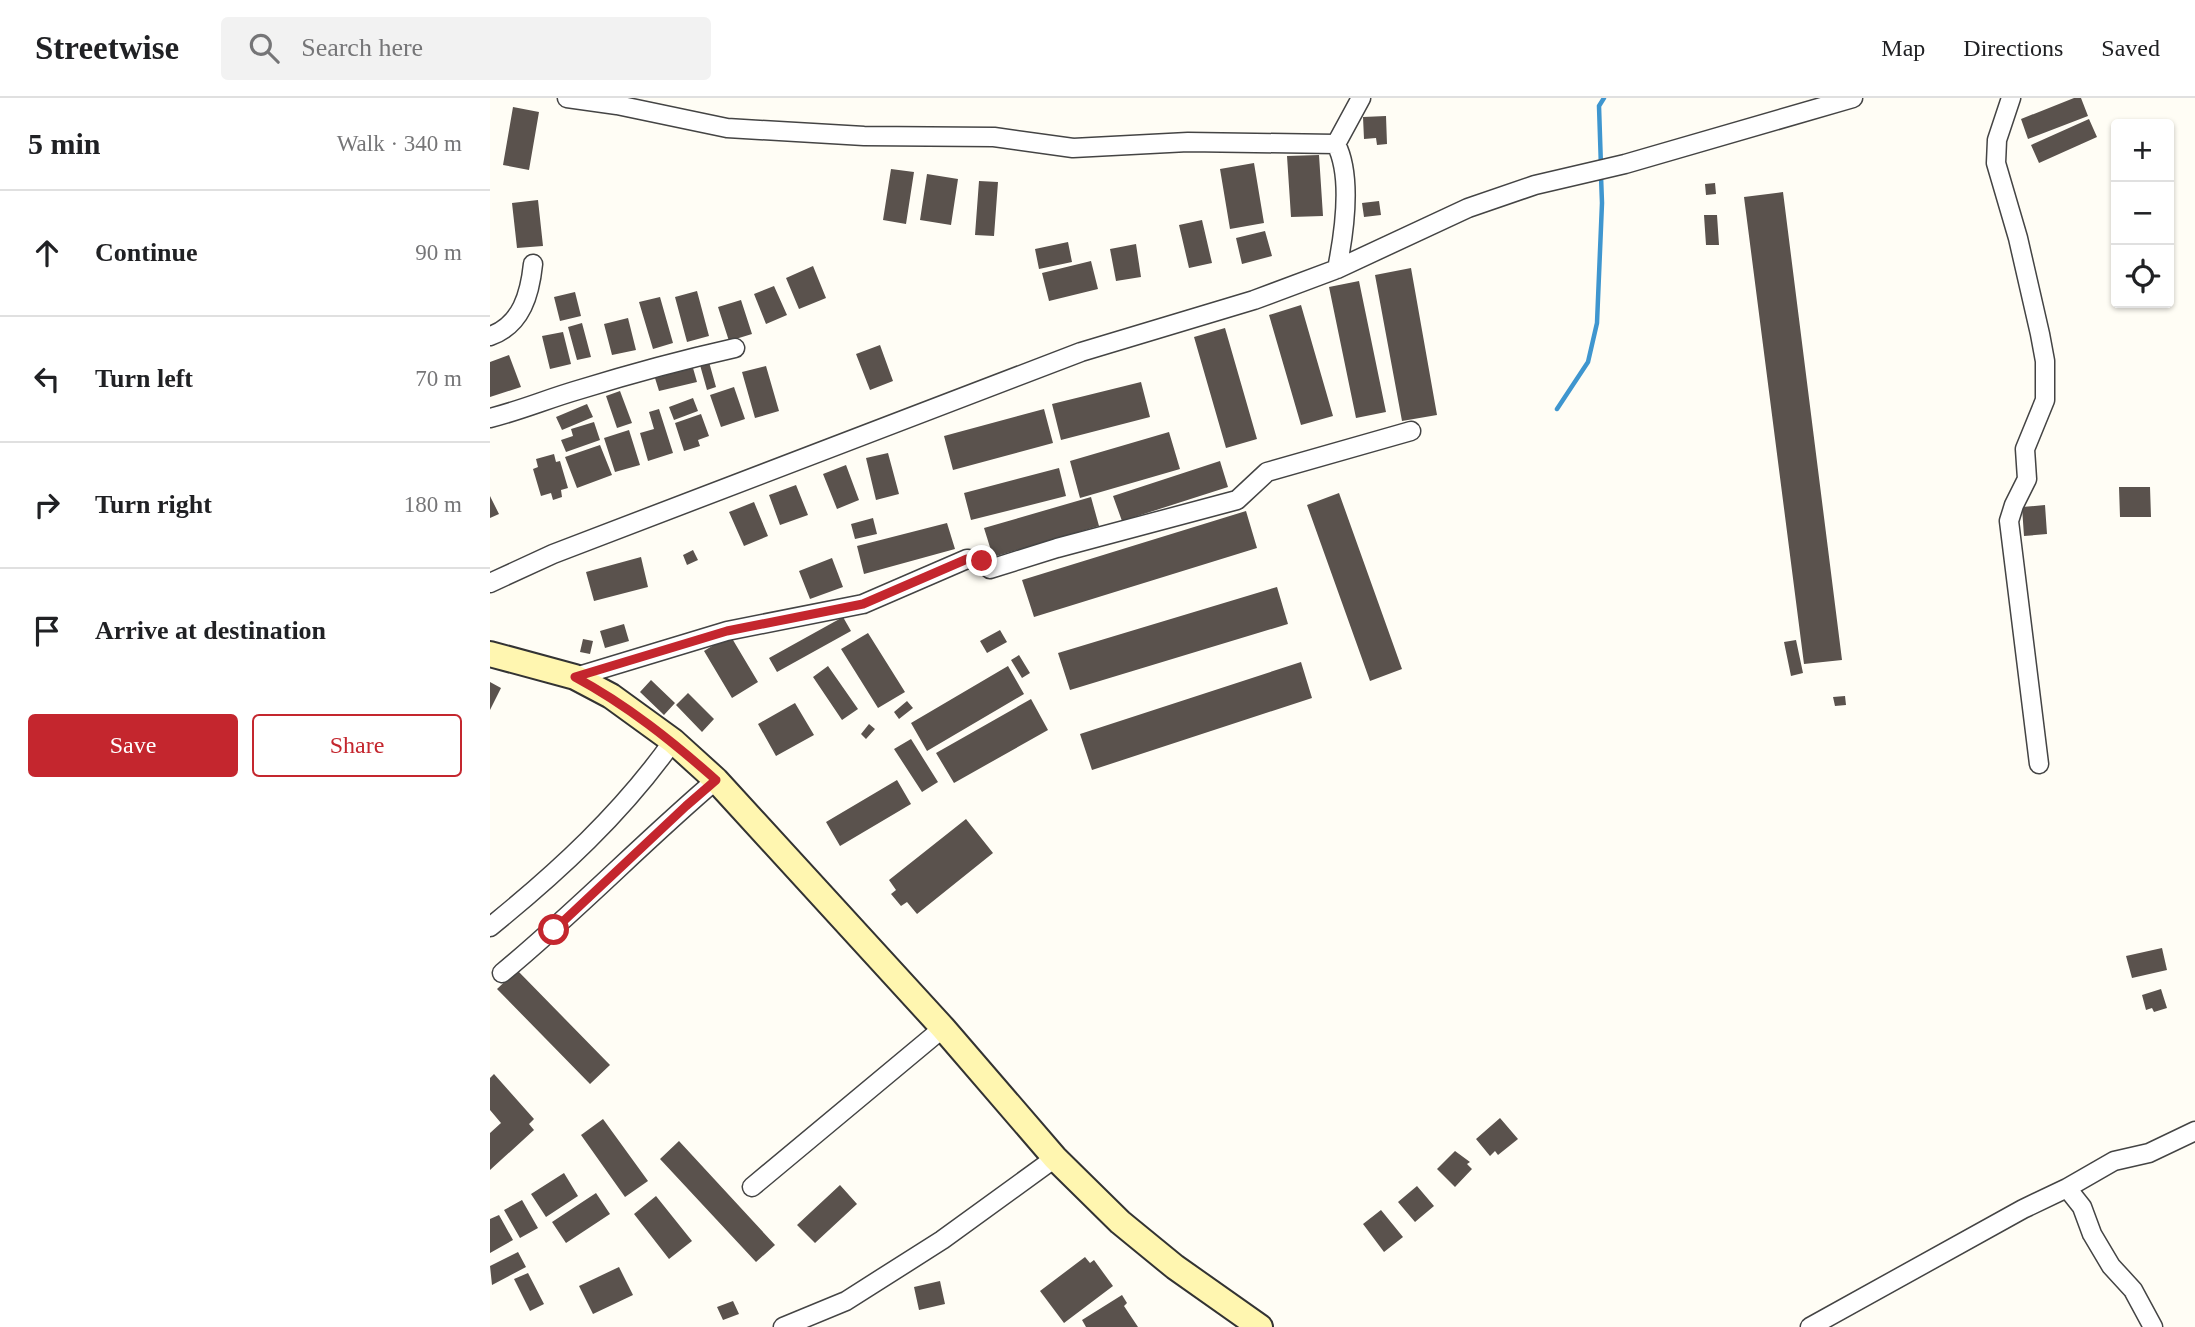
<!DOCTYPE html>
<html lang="en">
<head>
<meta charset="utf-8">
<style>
  :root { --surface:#fff; --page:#f2f2f2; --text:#202124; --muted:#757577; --line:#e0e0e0; --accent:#c4262e }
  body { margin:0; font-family:"Times New Roman",serif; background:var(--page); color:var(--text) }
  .controls { position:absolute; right:21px; top:21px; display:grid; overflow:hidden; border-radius:7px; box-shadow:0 2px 5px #0004 }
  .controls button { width:63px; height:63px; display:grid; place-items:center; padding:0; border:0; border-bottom:2px solid var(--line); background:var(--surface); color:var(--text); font:35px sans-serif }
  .stop { position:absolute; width:21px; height:21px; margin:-16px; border:5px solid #c4262e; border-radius:50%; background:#fff }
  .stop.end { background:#c4262e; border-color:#fff; box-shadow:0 2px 7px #0008 }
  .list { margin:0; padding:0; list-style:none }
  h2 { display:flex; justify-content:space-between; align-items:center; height:91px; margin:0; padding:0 28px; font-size:30px }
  h2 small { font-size:23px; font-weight:400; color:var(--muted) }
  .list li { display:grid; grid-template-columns:46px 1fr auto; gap:21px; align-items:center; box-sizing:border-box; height:126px; padding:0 28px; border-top:2px solid var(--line) }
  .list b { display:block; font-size:26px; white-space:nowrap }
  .list em { font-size:23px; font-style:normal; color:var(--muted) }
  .actions { display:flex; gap:14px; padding:21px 28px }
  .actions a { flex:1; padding:16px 0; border:2px solid var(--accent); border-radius:7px; text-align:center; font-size:24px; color:var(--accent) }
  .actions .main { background:var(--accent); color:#fff }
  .icon { flex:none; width:38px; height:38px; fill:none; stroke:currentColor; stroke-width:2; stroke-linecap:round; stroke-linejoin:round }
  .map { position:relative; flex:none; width:1705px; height:1229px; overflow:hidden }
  header { display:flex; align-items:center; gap:42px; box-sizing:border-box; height:98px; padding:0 35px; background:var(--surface); border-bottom:2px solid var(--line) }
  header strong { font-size:33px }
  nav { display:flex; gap:38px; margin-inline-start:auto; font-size:24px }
  .search { width:490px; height:63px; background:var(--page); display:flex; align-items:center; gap:18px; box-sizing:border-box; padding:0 24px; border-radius:7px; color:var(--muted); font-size:26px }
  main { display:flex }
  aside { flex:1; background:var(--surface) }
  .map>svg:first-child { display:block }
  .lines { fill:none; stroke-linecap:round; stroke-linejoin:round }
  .stream { stroke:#3f96cf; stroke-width:4.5 }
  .building { fill:#5a524d }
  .street-casing { stroke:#444; stroke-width:21 }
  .secondary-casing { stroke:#333; stroke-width:28 }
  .street { stroke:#fff; stroke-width:18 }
  .secondary { stroke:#fff6b0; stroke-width:24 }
  .route { stroke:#c4262e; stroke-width:9 }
</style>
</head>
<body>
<header>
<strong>Streetwise</strong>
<div class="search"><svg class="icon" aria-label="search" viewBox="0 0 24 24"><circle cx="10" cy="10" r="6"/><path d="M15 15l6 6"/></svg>Search here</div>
<nav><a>Map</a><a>Directions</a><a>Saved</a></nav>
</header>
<main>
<aside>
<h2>5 min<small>Walk · 340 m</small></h2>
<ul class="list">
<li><svg class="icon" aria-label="ahead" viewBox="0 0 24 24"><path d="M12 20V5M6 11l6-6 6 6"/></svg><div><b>Continue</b></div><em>90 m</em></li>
<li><svg class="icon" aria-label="left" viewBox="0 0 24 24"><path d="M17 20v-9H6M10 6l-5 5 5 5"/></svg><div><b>Turn left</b></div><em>70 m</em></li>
<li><svg class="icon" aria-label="right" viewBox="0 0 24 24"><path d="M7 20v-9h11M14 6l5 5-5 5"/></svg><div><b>Turn right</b></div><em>180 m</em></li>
<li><svg class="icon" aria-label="arrive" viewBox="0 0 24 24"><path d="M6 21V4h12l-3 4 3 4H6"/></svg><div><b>Arrive at destination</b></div></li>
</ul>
<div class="actions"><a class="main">Save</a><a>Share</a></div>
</aside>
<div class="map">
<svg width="1705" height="1229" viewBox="0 0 1705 1229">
  <rect width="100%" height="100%" fill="#fffdf5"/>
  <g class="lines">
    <path class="stream" d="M1111,69L1109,8L1114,0
      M1067,311L1098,264L1107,225L1112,105L1111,78"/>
  </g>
  <path class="building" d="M1584,0H1591L1598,18L1538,41L1531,21Z
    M23,9L49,14L39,72L13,67Z
    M896,18L897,46L887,47L886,40L874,41L873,19Z
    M1599,21L1607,39L1549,65L1541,47Z
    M829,57L833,118L801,119L797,58Z
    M764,65L774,125L740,131L730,71Z
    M401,71L424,74L416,126L393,122Z
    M437,76L468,81L461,127L430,122Z
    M489,83L508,84L504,138L485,137Z
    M1225,85L1226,96L1216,97L1215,86Z
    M1293,94L1352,562L1314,566L1254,99Z
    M48,102L53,148L27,150L22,105Z
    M889,103L891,117L874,119L872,105Z
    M1214,117H1227L1229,147H1216Z
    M712,122L722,165L699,170L689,127Z
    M775,133L782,158L752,166L746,140Z
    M578,144L582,164L549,171L545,151Z
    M646,146L651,179L626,183L620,151Z
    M601,163L608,191L559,203L552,175Z
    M323,168L336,200L309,211L296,180Z
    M921,170L947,317L912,323L885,177Z
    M869,183L896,314L866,320L839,189Z
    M284,188L297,217L276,226L264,196Z
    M207,193L219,238L197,244L185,199Z
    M85,194L91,218L70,223L64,199Z
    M170,199L183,245L163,251L149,204Z
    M251,202L262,236L239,243L228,209Z
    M811,207L843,318L811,327L779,217Z
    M138,220L146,252L122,257L114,226Z
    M92,225L101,259L87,262L78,229Z
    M735,230L767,341L736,350L704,239Z
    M73,234L81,266L60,271L52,238Z
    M390,247L403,283L380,292L366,256Z
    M19,257L31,289L0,299V264Z
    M219,264L226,289L217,292L210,267Z
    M276,268L289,313L265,320L252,274Z
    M203,270L207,284L169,293L165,280Z
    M651,284L660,319L571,342L562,306Z
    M244,289L255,321L231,329L220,297Z
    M130,293L142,325L127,330L116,298Z
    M203,300L208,313L184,322L179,309Z
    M97,306L103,319L72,332L66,319Z
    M169,311L183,355L158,363L150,335L164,331L159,314Z
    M554,311L563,345L463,372L454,338Z
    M211,316L219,338L208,342L210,348L194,353L185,325Z
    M104,324L110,342L76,354L71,342L83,338L81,331Z
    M139,332L150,367L125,374L114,340Z
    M679,334L690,371L590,400L580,363Z
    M110,347L122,377L87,390L75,359Z
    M398,355L409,396L386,402L376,360Z
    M64,356L66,364L70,363L78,390L71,392L72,399L63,402L61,395L51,398L43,371L48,369L46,361Z
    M730,363L738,389L632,423L623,398Z
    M356,367L369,402L347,411L333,376Z
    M569,370L576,398L481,422L474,395Z
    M306,387L318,417L290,427L279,397Z
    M1629,389H1660L1661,419H1630Z
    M849,395L912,571L880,583L817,407Z
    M0,398L9,416L0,420Z
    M601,399L609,428L503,459L494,430Z
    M264,404L278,438L254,448L239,414Z
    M1555,407L1557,436L1534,438L1532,409Z
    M756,413L767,450L544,519L532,482Z
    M383,420L387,436L365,441L361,426Z
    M457,425L465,451L374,476L367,448Z
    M203,452L208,462L197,467L193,457Z
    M151,459L158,489L104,503L96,474Z
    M342,460L353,489L320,501L309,473Z
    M787,489L798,526L580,592L568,555Z
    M353,519L361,533L287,574L279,560Z
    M134,526L139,543L115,550L110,533Z
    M510,532L517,544L497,555L490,543Z
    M378,535L415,594L388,610L351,551Z
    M240,537L268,584L242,600L214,553Z
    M93,541L103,543L100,556L90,554Z
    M1306,542L1313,575L1301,578L1294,544Z
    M529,557L540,575L532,580L521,562Z
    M811,564L822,600L602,672L590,636Z
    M338,568L368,611L352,622L323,579Z
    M518,568L534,596L437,653L421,625Z
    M161,582L185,605L174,617L150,594Z
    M0,584L11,590L0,612Z
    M198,595L224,621L212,634L186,607Z
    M1355,598L1356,607L1345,608L1343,599Z
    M541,601L558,632L464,685L446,655Z
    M417,603L423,610L409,621L404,614Z
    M305,605L324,637L286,658L268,626Z
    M379,626L385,631L376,641L371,636Z
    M421,641L448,684L432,694L404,651Z
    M407,682L421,706L350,748L336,724Z
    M476,721L503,755L427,816L417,804L411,808L401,796L406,792L399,782Z
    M1672,850L1677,872L1642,880L1636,858Z
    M27,872L120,967L100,986L7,891Z
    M1671,891L1677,910L1664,914L1662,910L1656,912L1652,897Z
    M4,976L44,1021L39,1026L44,1032L0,1072V1035L11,1025L0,1012V980Z
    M1010,1020L1028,1041L1008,1057L1005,1053L1000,1058L986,1041Z
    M113,1021L158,1083L135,1099L91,1037Z
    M189,1043L285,1147L266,1164L170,1061Z
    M965,1053L980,1064L977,1066L982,1071L965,1089L947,1071Z
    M74,1075L88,1098L56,1119L41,1096Z
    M350,1087L367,1106L325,1145L307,1127Z
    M927,1088L944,1108L925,1124L908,1104Z
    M106,1095L120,1116L76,1145L62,1124Z
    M166,1098L202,1143L179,1161L144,1116Z
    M32,1102L48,1130L30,1140L14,1112Z
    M891,1112L913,1139L894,1154L873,1126Z
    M9,1117L23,1142L0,1155V1121Z
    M28,1154L36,1169L2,1187L0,1168Z
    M595,1159L600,1165L604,1162L623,1188L574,1225L550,1193Z
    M129,1169L143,1197L103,1216L89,1188Z
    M38,1175L54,1206L40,1213L24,1181Z
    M450,1183L455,1206L429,1212L424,1189Z
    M632,1197L637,1205L634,1208L648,1229H596L592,1222Z
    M243,1203L249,1216L233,1222L227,1209Z"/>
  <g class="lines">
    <defs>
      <path id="street" d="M77,0L127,7L237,30L374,38L504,39L583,50L698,44L846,46C863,79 854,136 847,171
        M1521,0L1507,42L1506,65L1528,140L1550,236L1555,263V302L1535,351L1537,381L1524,407L1519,423L1549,666
        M846,46L871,0
        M0,238C32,227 40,195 43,166
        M0,320C32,312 57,301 88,292C140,276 191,262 245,250
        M0,485L63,456L591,254L764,202L847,171L978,110L1045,87L1135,66L1363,0
        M85,579L237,533L373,506L477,461L492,463L500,471L567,450L747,402L777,374L921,333
        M0,829C68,774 132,715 183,643
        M12,875C86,814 153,744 226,682
        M262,1089L453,930
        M1577,1090L1624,1063L1659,1055L1705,1033
        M293,1229L356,1203L452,1142L565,1060
        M1320,1229L1533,1111L1577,1090L1592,1109L1602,1136L1621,1168L1643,1192L1663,1229"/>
      <path id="secondary" d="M0,556L85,579L121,598L183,643L226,682L453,930L565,1060L630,1124L685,1169L770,1229"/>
    </defs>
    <use href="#street" class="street-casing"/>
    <use href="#secondary" class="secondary-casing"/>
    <use href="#street" class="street"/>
    <use href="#secondary" class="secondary"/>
  </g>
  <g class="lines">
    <path class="route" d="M64,832L196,708L226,682C182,643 137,607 85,579L237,533L373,506L477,461L492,463"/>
  </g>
</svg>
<div class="controls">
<button>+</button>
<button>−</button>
<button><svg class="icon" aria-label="locate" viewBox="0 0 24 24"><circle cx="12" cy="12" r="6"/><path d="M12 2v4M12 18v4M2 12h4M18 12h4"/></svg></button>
</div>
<div class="stop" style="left:64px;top:832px"></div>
<div class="stop end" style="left:492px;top:463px"></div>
</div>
</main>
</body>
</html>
